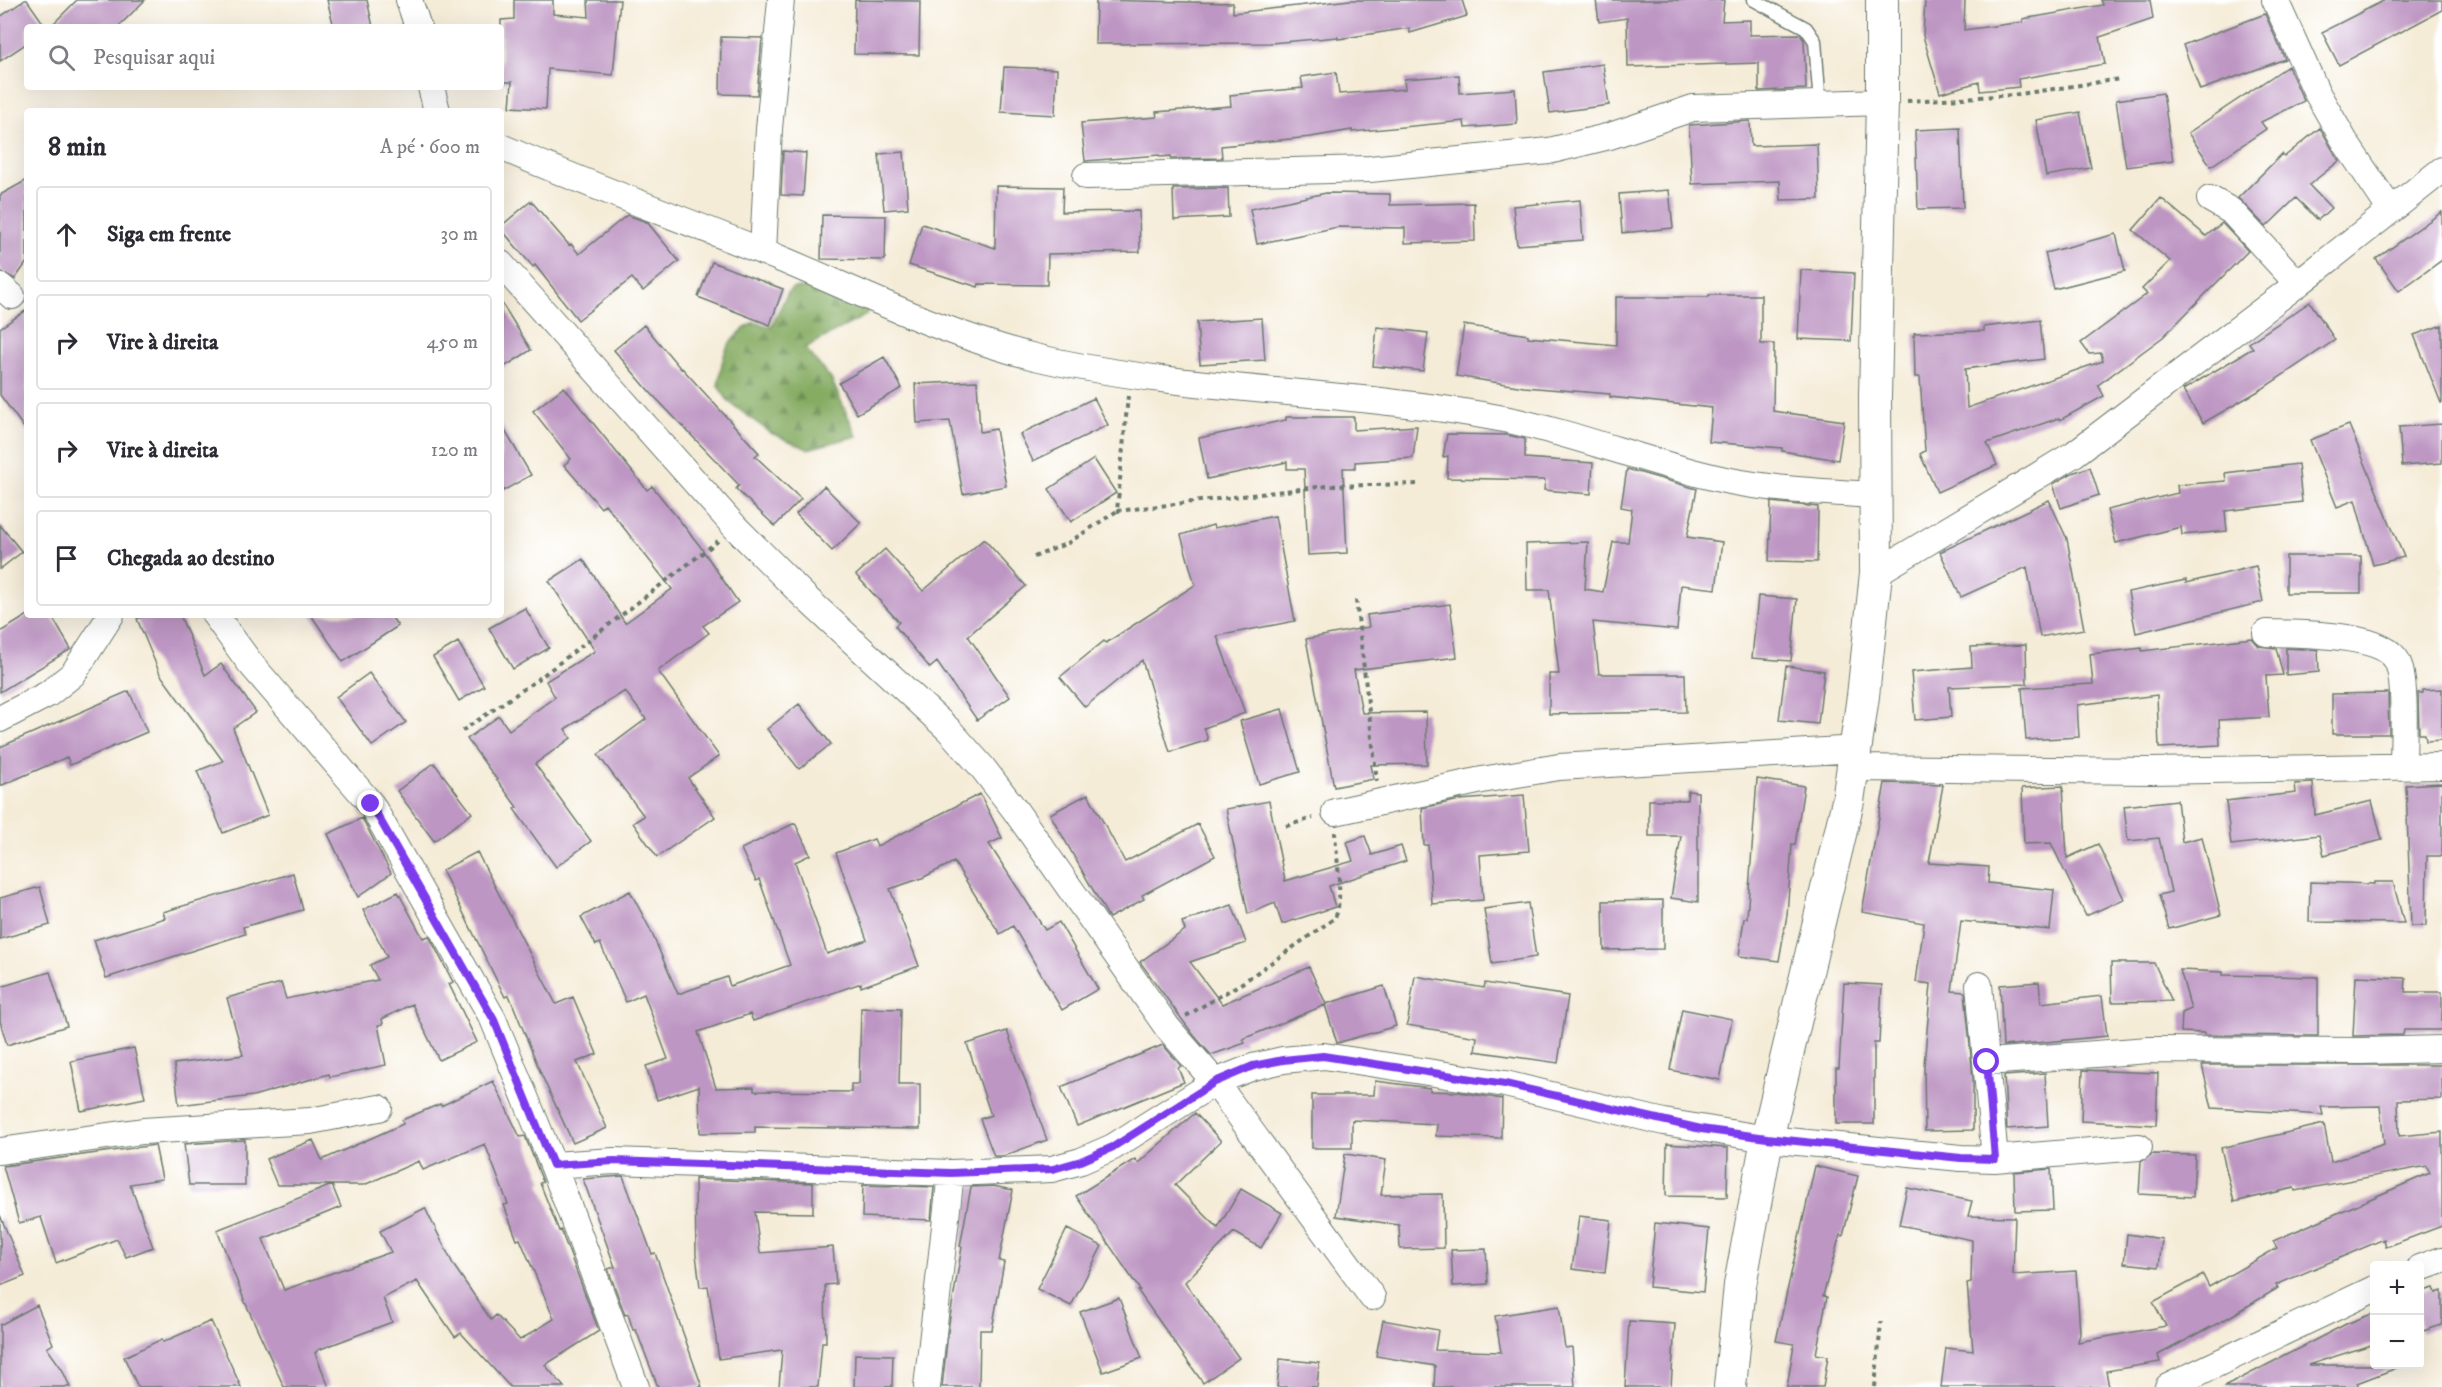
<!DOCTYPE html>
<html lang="pt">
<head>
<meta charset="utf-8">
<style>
  :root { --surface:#fff; --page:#f2f2f3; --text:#2b2b33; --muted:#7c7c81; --line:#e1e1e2 }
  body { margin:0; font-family:"IM FELL DW Pica",serif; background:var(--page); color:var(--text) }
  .controls { position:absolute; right:18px; bottom:18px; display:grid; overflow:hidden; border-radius:6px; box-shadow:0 6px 24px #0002 }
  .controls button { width:54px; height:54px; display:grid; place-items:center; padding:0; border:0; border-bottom:2px solid var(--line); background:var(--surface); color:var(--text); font:30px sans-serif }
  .stop { position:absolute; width:18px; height:18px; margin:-14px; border:4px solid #7c3aed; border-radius:50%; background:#fff }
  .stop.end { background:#7c3aed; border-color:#fff; box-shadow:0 2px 6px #0008 }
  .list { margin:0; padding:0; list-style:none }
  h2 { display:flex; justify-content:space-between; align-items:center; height:78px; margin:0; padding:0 24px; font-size:26px }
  h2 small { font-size:20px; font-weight:400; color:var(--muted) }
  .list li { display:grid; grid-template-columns:39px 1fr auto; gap:18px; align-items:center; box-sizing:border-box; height:96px; margin:0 12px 12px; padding:0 12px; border:2px solid var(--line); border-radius:6px }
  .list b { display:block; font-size:22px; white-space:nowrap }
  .list em { font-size:20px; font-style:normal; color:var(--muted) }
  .icon { flex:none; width:33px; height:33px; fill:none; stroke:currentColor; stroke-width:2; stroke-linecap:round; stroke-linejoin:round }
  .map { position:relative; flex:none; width:2442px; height:1387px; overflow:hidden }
  .search { position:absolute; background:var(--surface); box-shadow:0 6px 24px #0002; left:24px; top:24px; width:480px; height:66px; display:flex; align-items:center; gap:15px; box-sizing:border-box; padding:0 21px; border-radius:6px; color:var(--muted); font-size:22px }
  .panel { position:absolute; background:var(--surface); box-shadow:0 6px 24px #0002; left:24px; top:108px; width:480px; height:510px; border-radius:6px }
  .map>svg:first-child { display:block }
  .forest { fill:url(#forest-firs); stroke:#52744b; stroke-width:1.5 }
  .building { fill:#bd96c3 }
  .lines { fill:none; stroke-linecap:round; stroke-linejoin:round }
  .service-casing { stroke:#6a7a6d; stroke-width:15 }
  .minor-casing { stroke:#6a7a6d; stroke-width:28 }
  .tertiary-casing { stroke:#6a7a6d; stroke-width:34 }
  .path { stroke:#6a7a6d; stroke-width:4; stroke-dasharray:4.5 4.5; stroke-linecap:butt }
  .service { stroke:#fff; stroke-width:12 }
  .minor { stroke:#fff; stroke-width:26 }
  .tertiary { stroke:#fff; stroke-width:32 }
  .route { stroke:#7c3aed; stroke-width:8 }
</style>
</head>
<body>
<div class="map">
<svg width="2442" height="1387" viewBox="0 0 2442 1387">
  <defs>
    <pattern id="forest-firs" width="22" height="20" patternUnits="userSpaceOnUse" patternTransform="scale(1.5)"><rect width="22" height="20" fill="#85ac62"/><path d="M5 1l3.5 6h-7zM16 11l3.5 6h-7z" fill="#6c8d52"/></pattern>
  </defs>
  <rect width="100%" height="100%" fill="#fff"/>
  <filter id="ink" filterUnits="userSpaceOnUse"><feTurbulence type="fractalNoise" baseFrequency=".0167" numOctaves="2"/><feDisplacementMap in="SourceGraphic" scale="12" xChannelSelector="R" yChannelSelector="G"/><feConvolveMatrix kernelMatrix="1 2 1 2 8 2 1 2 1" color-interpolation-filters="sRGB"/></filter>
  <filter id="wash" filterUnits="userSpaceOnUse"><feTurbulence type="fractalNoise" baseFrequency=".008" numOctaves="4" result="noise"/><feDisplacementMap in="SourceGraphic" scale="24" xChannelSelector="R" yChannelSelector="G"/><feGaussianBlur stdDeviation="1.35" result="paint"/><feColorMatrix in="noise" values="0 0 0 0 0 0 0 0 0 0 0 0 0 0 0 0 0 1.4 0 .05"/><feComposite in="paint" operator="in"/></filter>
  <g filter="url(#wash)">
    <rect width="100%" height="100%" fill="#f5ecd8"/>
    <path class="forest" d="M793,288L842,289L867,299L868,314L805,348L831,379L857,436L808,449L771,433L729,402L718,386C724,352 723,342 754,322L771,327L788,292Z"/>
    <g id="blocks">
      <path class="building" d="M25,0H27L46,27H27V43L0,61V17Z
        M77,0H145L118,27H50Z
        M327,0H367L373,27H334Z
        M514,0H553V14L589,17L588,0H620L613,75L548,69L546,109L510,107L512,82H501V20L514,19Z
        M855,0L920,1L919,55L854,54Z
        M1096,0L1233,3V13L1350,0H1462L1467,16L1410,33L1409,28L1338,39V37L1271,43L1095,44Z
        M1596,0H1724L1722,21L1750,20V35L1800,34L1804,40L1806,89L1759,91V63L1628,67L1627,18L1599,22Z
        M1925,0H1965L1964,30L2023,22V19L2103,5L2101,0H2150L2153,19L2100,37L2105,64L2018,79L2019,87L1980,91L1979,82L1940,93L1923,36Z
        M2385,0H2442V10L2339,65L2322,32Z
        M2265,14L2285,59L2200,90L2183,45Z
        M721,37L762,38L757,95L720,94Z
        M1603,64L1609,105L1550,113L1544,72Z
        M2288,66L2304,101L2261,122L2266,129L2211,166L2188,133Z
        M1004,67L1057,69L1055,115L1001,112Z
        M1336,72L1339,94L1405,89L1404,79L1459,75L1460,93L1515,89L1517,124L1465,128L1464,121L1352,132V130L1311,137L1221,146L1222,158L1171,159V156L1160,157L1159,155L1085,161L1081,123L1157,117L1156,112L1231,106L1230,95L1303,88L1301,77Z
        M2163,93L2173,161L2126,167L2116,100Z
        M2080,112L2091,168L2046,176L2036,120Z
        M1750,121L1751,146L1817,144L1819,199L1781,200L1780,181L1692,184L1689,125Z
        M1960,128L1963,208L1918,209L1915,130Z
        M2320,128L2339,161L2309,185L2331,208L2318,220L2296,198L2266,227L2238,198L2282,154L2284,157Z
        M783,151L806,153L803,196L781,195Z
        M904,152L908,208L884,210L879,154Z
        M27,180V262L15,279L0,271V195Z
        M996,186L1063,187L1062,212L1139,211L1140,252L1048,254L1047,285L979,284L978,287L909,265L922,224L995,248Z
        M1228,188L1229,217L1174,220L1173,189Z
        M1669,190L1673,228L1622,233L1619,194Z
        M1326,193L1390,194V205L1474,203L1475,241L1405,243V228L1338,227L1257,244L1250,209Z
        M2161,198L2206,236L2222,223L2248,251L2163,337L2098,385L2104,396L2060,420L2059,418L1987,443L1997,465L1937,492L1920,454L1925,451L1920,377H1915L1914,333L1984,331V327L2040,320L2044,359L1965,369L1967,408L2103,361L2101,353L2089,354L2081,343L2147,294L2142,289L2170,261L2133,230Z
        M1580,200L1583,240L1517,245L1513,206Z
        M531,201L569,245L571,244L579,254L627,215L647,222L679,261L643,291L632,278L578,320L535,265L533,267L501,229V226Z
        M2442,212V260L2399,291L2376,259Z
        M822,215L886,216L885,260L821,259Z
        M2116,234L2125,271L2054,289L2045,253Z
        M712,262L783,289L770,325L698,297Z
        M1801,270L1854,273L1851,341L1798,339Z
        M1709,295H1761V344H1774L1773,411L1844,421L1838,460L1782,451V448L1709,442L1712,408L1610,397V394L1524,387L1456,376L1464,325L1528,335V337L1616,345V297H1708Z
        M501,302L531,350L501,369Z
        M2310,302L2335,340L2262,389L2203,423L2183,390L2253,348L2249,343Z
        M27,310V432L0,395V328Z
        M1262,318L1265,360L1200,364L1197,322Z
        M644,325L681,369L682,368L759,453L755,456L801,499L775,526L736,489L739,485L649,391L614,350Z
        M2442,325V403H2441L2414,335Z
        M1377,327L1428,333L1423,371L1373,366Z
        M884,357L902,388L857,414L839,383Z
        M977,381L980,432L996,429L1006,486L963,494L950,421L917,423L915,384Z
        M564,387L647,490L652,486L700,546L738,602L703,626L709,633L658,671L719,756L688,778L715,817L657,857L633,823L644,816L598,755L646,719L625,691L565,729L571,738L535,764L591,841L556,867L514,809L517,807L467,739L499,716L509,730L555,697L546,681L595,651L549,581L583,559L625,623L672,589L605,504L601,508L564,465L571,459L533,411Z
        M1094,398L1108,425L1033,461L1020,434Z
        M1286,417H1354V430L1417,426L1413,458L1355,462V468H1343L1347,553L1308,555L1304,469H1287V462L1207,479L1199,438L1286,420Z
        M501,424L531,475L501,492Z
        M2442,424V463L2402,466L2399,427Z
        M2349,425L2404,557L2373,565L2355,500L2337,507L2310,440Z
        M1447,434L1507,435L1525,439V458L1593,463L1591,494L1544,490L1545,480L1447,478L1448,456L1443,457Z
        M1094,459L1116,493L1071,522L1049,489Z
        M2298,464L2302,502L2225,511L2227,531L2182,535L2181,527L2116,543L2107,510L2178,493L2177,485L2226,481L2225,473Z
        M2090,467L2099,495L2061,508L2053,484L2072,473Z
        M1627,469L1697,489L1687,537L1722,542L1716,589L1681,585L1677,630L1593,622L1599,674H1685L1686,712L1549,714V674H1559L1549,590H1527L1526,544L1588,542L1585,589L1603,592L1613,542H1628L1632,509L1621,507Z
        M824,486L861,523L832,551L796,514Z
        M2049,500L2067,539L2084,629L2040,637L2027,567L1961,597L1940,552Z
        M1771,502L1818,507L1817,562L1769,561Z
        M1275,516L1295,621L1217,636L1245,713L1204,728L1208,740L1170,752L1142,660L1085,707L1060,677L1104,641L1106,643L1195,585L1181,535L1213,525L1214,528Z
        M0,525L22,552L0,569Z
        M984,539L1026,586L968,636L1010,697L977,720L937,662L930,668L895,626L899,622L856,575L885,549L923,591Z
        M2286,556H2361V593H2286Z
        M2256,566L2263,602L2136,633L2128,592L2186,580V583Z
        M1758,596L1797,599L1791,661L1752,658Z
        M1450,604L1457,657L1354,670L1362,713L1426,712L1427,764L1371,765L1374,779L1334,787L1306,639L1369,627L1367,615Z
        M525,608L549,648L513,669L489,628Z
        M28,615H51L71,649L0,692V632Z
        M147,615H180L205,675L221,664L256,712L233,728L268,815L223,833L197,771L223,761L160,674L137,619Z
        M311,615H390L398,626L343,662Z
        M2252,638L2259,646L2276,648L2283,675L2266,676L2269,717L2219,720L2220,745L2159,748L2157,695L2077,705L2079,737L2026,740L2022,688L2093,684L2090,654L2142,648V651Z
        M458,642L484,686L459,701L433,657Z
        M2026,645L2027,684L1949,687L1951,717L1915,720L1911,672L1972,667L1971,647Z
        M2286,648L2318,650L2319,672L2286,675Z
        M1786,666L1824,671L1818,724L1779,720Z
        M369,673L406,722L372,746L336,697Z
        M2442,689V740L2426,741L2425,734H2419L2418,693H2423V690Z
        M129,691L147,732L70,765L67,757L0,786V747Z
        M2388,693L2389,734H2332V694Z
        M799,704L831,744L799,769L767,729Z
        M1282,709L1300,772L1259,784L1240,721Z
        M434,763L472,813L434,841L397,791Z
        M1757,779L1804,786L1795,845L1792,844L1787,915L1779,961L1739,956L1744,918H1747Z
        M1885,783L1943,785L1929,863L1989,867L1988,883L2054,890L2050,930L1961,921L1952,991L1965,992L1973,1079V1130L1925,1131L1924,1066L1931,984L1916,982L1924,923L1862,912Z
        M2313,783L2315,815L2372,801L2382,840L2324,855L2319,835L2231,845L2226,801L2296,793L2295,784Z
        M2442,783V856H2427L2426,926H2411L2406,785Z
        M2063,786L2067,858L2098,844L2124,899L2086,916L2051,843L2024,844L2022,788Z
        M1688,791L1698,792V902L1671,898L1681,836H1649V800H1687Z
        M980,794L1002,838L989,844L1045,930L1059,922L1098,989L1062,1010L1013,926L1000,934L954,862L922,878L890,889L919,966L861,987V983L753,1021L750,1014L698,1032L716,1088L754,1087V1091L851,1092V1084H859L861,1008L901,1009L899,1084H920V1129L755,1127V1132L700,1133L699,1086L657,1100L646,1066L668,1059L644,994L626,1002L600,943L596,945L581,917L630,891L650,929L678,994L727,977L730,986L790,965L759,879L756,881L741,849L795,823L810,855L795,862L827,954L867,940L836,853L874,839L877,846Z
        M1088,794L1125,862L1198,824L1215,856L1142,895L1144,899L1109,918L1050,814Z
        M1524,795L1529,851L1480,855L1483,900L1432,904L1428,845H1424L1422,808L1460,800Z
        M2177,800L2182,842L2202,837L2221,915L2169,929L2159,895L2171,892L2159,838L2128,841L2124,806Z
        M1269,801L1285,881L1353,861L1347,842L1365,836L1372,855L1401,846L1406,861L1329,886L1335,907L1282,924L1275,903L1248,914L1226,809Z
        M362,818L391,873L358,897L328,834Z
        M477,852L556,1004L573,997L597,1054L577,1062L607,1128L573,1143L542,1076L509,995L505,997L442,870Z
        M293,873L303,910L243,927L245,934L106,978L94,940L165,918L163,912Z
        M2310,882L2374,884V882H2393L2404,923L2309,922Z
        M40,887L50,925L0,939V898Z
        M398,892L423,938L429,936L453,982L449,984L477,1042L439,1060L412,1004L382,1019L383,1024L378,1025L386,1065L330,1077L329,1074L253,1096L179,1105L174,1064L243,1055L227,998L281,983L286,999L378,980L370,965L387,957L363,910Z
        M1663,900V949L1604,950L1603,901Z
        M1528,903L1536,957L1492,964L1484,909Z
        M1232,905L1246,943L1190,962L1222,1004L1309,967L1326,1004L1384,986L1396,1026L1337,1043L1325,1005L1243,1039L1245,1043L1211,1055L1192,1033L1140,962L1185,930L1182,922Z
        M2111,963H2154L2172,1001L2112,1002Z
        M2180,970L2223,972V975L2318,977V1036L2204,1035V1033L2181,1032L2182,1013L2191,1009Z
        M50,972L67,1026L7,1045L0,1021V987Z
        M1415,976L1484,988L1485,983L1568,996L1558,1063L1475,1051L1477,1037L1407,1025Z
        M2356,976L2406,978L2405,992H2442V1030H2404L2403,1035L2353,1036Z
        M2039,982L2041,1003L2102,996L2107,1036L2003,1046L2000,985Z
        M1844,983L1882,985L1879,1043H1874V1124H1836V1068H1839Z
        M1682,1009L1732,1019L1720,1080L1670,1070Z
        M1007,1031L1047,1140L1003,1156H994L980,1119L991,1115L967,1044Z
        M1163,1045L1181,1066L1178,1068L1184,1082L1077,1126L1061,1087Z
        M134,1048L145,1098L81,1111L71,1061Z
        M2202,1065H2442V1099L2398,1100L2399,1136L2442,1132V1226L2386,1247L2384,1239L2276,1285L2278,1288L2226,1319L2158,1355L2160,1362L2106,1371L2109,1387H1941L1946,1348L1973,1351L1967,1283L1971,1282L1972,1240L1899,1225L1907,1188L1972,1201L1968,1216L2015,1217L2013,1275L2076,1271L2080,1333L2078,1342L2166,1326L2153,1302L2203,1275L2209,1287L2277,1248L2273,1241L2430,1173L2427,1166L2295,1191L2294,1188L2234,1202L2221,1148L2324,1124L2331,1162L2384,1144L2380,1106L2321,1107L2323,1115L2212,1108Z
        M2083,1070L2158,1073L2156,1125L2081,1121Z
        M2045,1073L2048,1126L2007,1129L2004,1076Z
        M493,1081L520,1137L525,1136L543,1182L540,1183L559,1231L561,1230L563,1236L599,1331L545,1365L564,1387H510L461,1333L455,1337L417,1281L383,1298L392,1322L318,1350L315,1353L329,1387H284L245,1302L217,1230L332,1185L341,1207L263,1239L284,1290L391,1252L380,1231L425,1208L454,1266L491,1320L496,1315L520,1340L554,1319L520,1239L517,1240L504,1205L508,1204L485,1144L423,1170L419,1161L364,1185H277L266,1159L313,1140L322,1160L403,1124L402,1120L440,1104L441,1106Z
        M1375,1081L1430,1088V1091L1459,1092L1502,1099L1501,1138L1436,1136L1437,1124L1352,1120V1148H1312V1095H1374Z
        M1195,1113L1221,1141L1175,1185L1218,1228L1241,1189L1282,1213L1261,1248L1234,1232L1185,1282L1239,1358L1203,1383L1138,1291L1140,1290L1076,1196L1135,1159L1138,1163Z
        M245,1140V1185H189L184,1144Z
        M1667,1144L1728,1148L1727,1197L1666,1196Z
        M155,1145L162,1179L130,1184L153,1247L126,1257L117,1239L56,1263L41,1217L19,1223L3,1166Z
        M1345,1154L1386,1160L1381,1195L1443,1194L1444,1248L1400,1249L1399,1225L1336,1216Z
        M2152,1154L2195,1155L2193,1197L2139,1194L2141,1162Z
        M1815,1166L1858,1176L1843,1236L1840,1235L1823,1296L1827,1297L1816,1354L1828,1356L1823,1387H1787L1794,1344L1776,1341Z
        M2051,1169L2053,1210L2015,1211L2014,1172Z
        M623,1176L652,1254L655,1253L702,1387H658L636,1330H633L628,1314L625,1315L608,1269L615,1267L583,1179Z
        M695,1179L813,1183V1213L755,1212L760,1253L833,1247L836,1284L825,1285L826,1342H822L818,1387H779L782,1350L719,1359L708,1286L700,1287L696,1254Z
        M863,1185L934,1187L931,1220L862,1217Z
        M993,1186L1013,1190L999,1261L1004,1262L992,1330H980L979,1387H942L949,1323L962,1247L960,1246L971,1187Z
        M0,1215L25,1276L0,1286Z
        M1579,1216L1611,1220L1605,1273L1572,1269Z
        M1655,1223L1709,1229L1703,1292L1649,1287Z
        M1067,1229L1102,1246L1071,1306L1037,1289Z
        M2127,1234L2162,1239L2159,1267L2124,1263Z
        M1486,1249L1488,1284L1453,1286L1451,1250Z
        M2434,1288L2436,1293L2442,1291V1325L2420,1332V1292Z
        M1119,1298L1142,1358L1103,1372L1080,1312Z
        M37,1305L53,1344L47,1348L62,1369L70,1387H0V1325Z
        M1559,1306L1565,1348L1572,1347L1575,1387H1434L1435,1366L1376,1356L1383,1320L1438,1330L1435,1350L1501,1352L1495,1316Z
        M2374,1313V1344L2308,1365H2402V1366L2357,1383L2359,1387H2224L2346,1324Z
        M211,1321L241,1387H138L124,1357L162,1339L163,1342Z
        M1629,1321L1675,1324L1671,1387H1625Z
        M855,1354L893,1355L892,1387H854Z
        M1280,1359L1319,1363L1317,1387H1277Z"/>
    </g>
  </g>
  <g filter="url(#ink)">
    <use href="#blocks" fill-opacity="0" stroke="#6a7a6d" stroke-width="1.5"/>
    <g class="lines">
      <defs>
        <path id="service" d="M1754,0L1806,28L1815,41L1820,105"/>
        <path id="minor" d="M409,0L418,27
          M2275,0L2317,93L2347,145L2390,209
          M431,87L437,111
          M501,147C593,187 688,221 781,259C862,293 949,336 1035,357C1188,393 1349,389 1504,419C1579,434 1650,464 1725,480C1774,490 1825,492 1875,495
          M1086,176L1370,169L1549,151L1610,136L1693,108L1882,102
          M2210,199L2231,211L2298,284
          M763,252L769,129L781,0
          M501,264L736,528L806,598L949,730L982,767L1015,810L1167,1027L1215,1082L1372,1297
          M0,286L12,296
          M1876,573L2074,454L2308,276L2442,170
          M215,615L250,663L371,804L493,1019L553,1165L636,1387
          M2266,633C2295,634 2382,632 2397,661C2407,680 2403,742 2403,766
          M0,719L48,694L73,674L111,615
          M1854,768L2151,771L2442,766
          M1335,812L1482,780L1559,767L1857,749
          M1979,985L1995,1159
          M1987,1062L2149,1050L2362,1051L2442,1049
          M0,1151L143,1131L310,1121L379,1108
          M553,1165L614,1161L951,1173L1052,1169L1081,1161L1113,1147L1215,1082L1253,1067L1283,1060L1324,1056L1505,1084L1664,1122L1767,1139L1961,1158L1995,1159L2139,1147
          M2420,1268L2442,1260
          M927,1387L951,1173
          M2168,1387L2374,1289"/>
        <path id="tertiary" d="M1730,1387L1740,1285L1767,1139L1848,801L1863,696L1876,573L1875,396L1882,102V0"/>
      </defs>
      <use href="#service" class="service-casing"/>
      <use href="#minor" class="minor-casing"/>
      <use href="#tertiary" class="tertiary-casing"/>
      <path class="path" d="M1907,101L2013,95L2120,79
        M1117,511L1326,486L1419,484
        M1034,557L1068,543L1117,511L1128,396
        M1356,600L1377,781
        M462,731L537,680L718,541
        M1286,826L1313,818
        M1186,1016L1242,983L1335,918C1344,899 1336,855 1335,832
        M1875,1387L1881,1322"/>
      <use href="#service" class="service"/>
      <use href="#minor" class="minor"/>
      <use href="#tertiary" class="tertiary"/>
    </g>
  </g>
  <g class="lines" filter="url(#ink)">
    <path class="route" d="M371,804L494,1020L553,1165L614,1161L951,1173L1053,1169L1081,1161L1113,1147L1215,1082L1253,1066L1283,1060L1323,1056L1505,1084L1701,1129L1767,1138L1961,1158L1995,1159L1987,1062"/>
  </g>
</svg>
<div class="controls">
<button>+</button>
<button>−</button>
</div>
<div class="stop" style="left:1987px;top:1062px"></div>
<div class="stop end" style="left:371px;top:804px"></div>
<div class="search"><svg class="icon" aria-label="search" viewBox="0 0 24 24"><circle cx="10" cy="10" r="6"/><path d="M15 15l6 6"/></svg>Pesquisar aqui</div>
<section class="panel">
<h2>8 min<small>A pé · 600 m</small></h2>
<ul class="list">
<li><svg class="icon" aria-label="ahead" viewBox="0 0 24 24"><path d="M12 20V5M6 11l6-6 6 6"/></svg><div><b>Siga em frente</b></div><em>30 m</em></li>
<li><svg class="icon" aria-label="right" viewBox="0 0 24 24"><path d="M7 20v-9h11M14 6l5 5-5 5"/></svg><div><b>Vire à direita</b></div><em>450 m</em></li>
<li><svg class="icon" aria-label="right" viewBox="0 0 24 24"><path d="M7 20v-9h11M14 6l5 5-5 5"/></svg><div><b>Vire à direita</b></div><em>120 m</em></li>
<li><svg class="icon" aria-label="arrive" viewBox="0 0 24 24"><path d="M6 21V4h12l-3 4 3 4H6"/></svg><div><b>Chegada ao destino</b></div></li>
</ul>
</section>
</div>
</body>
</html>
